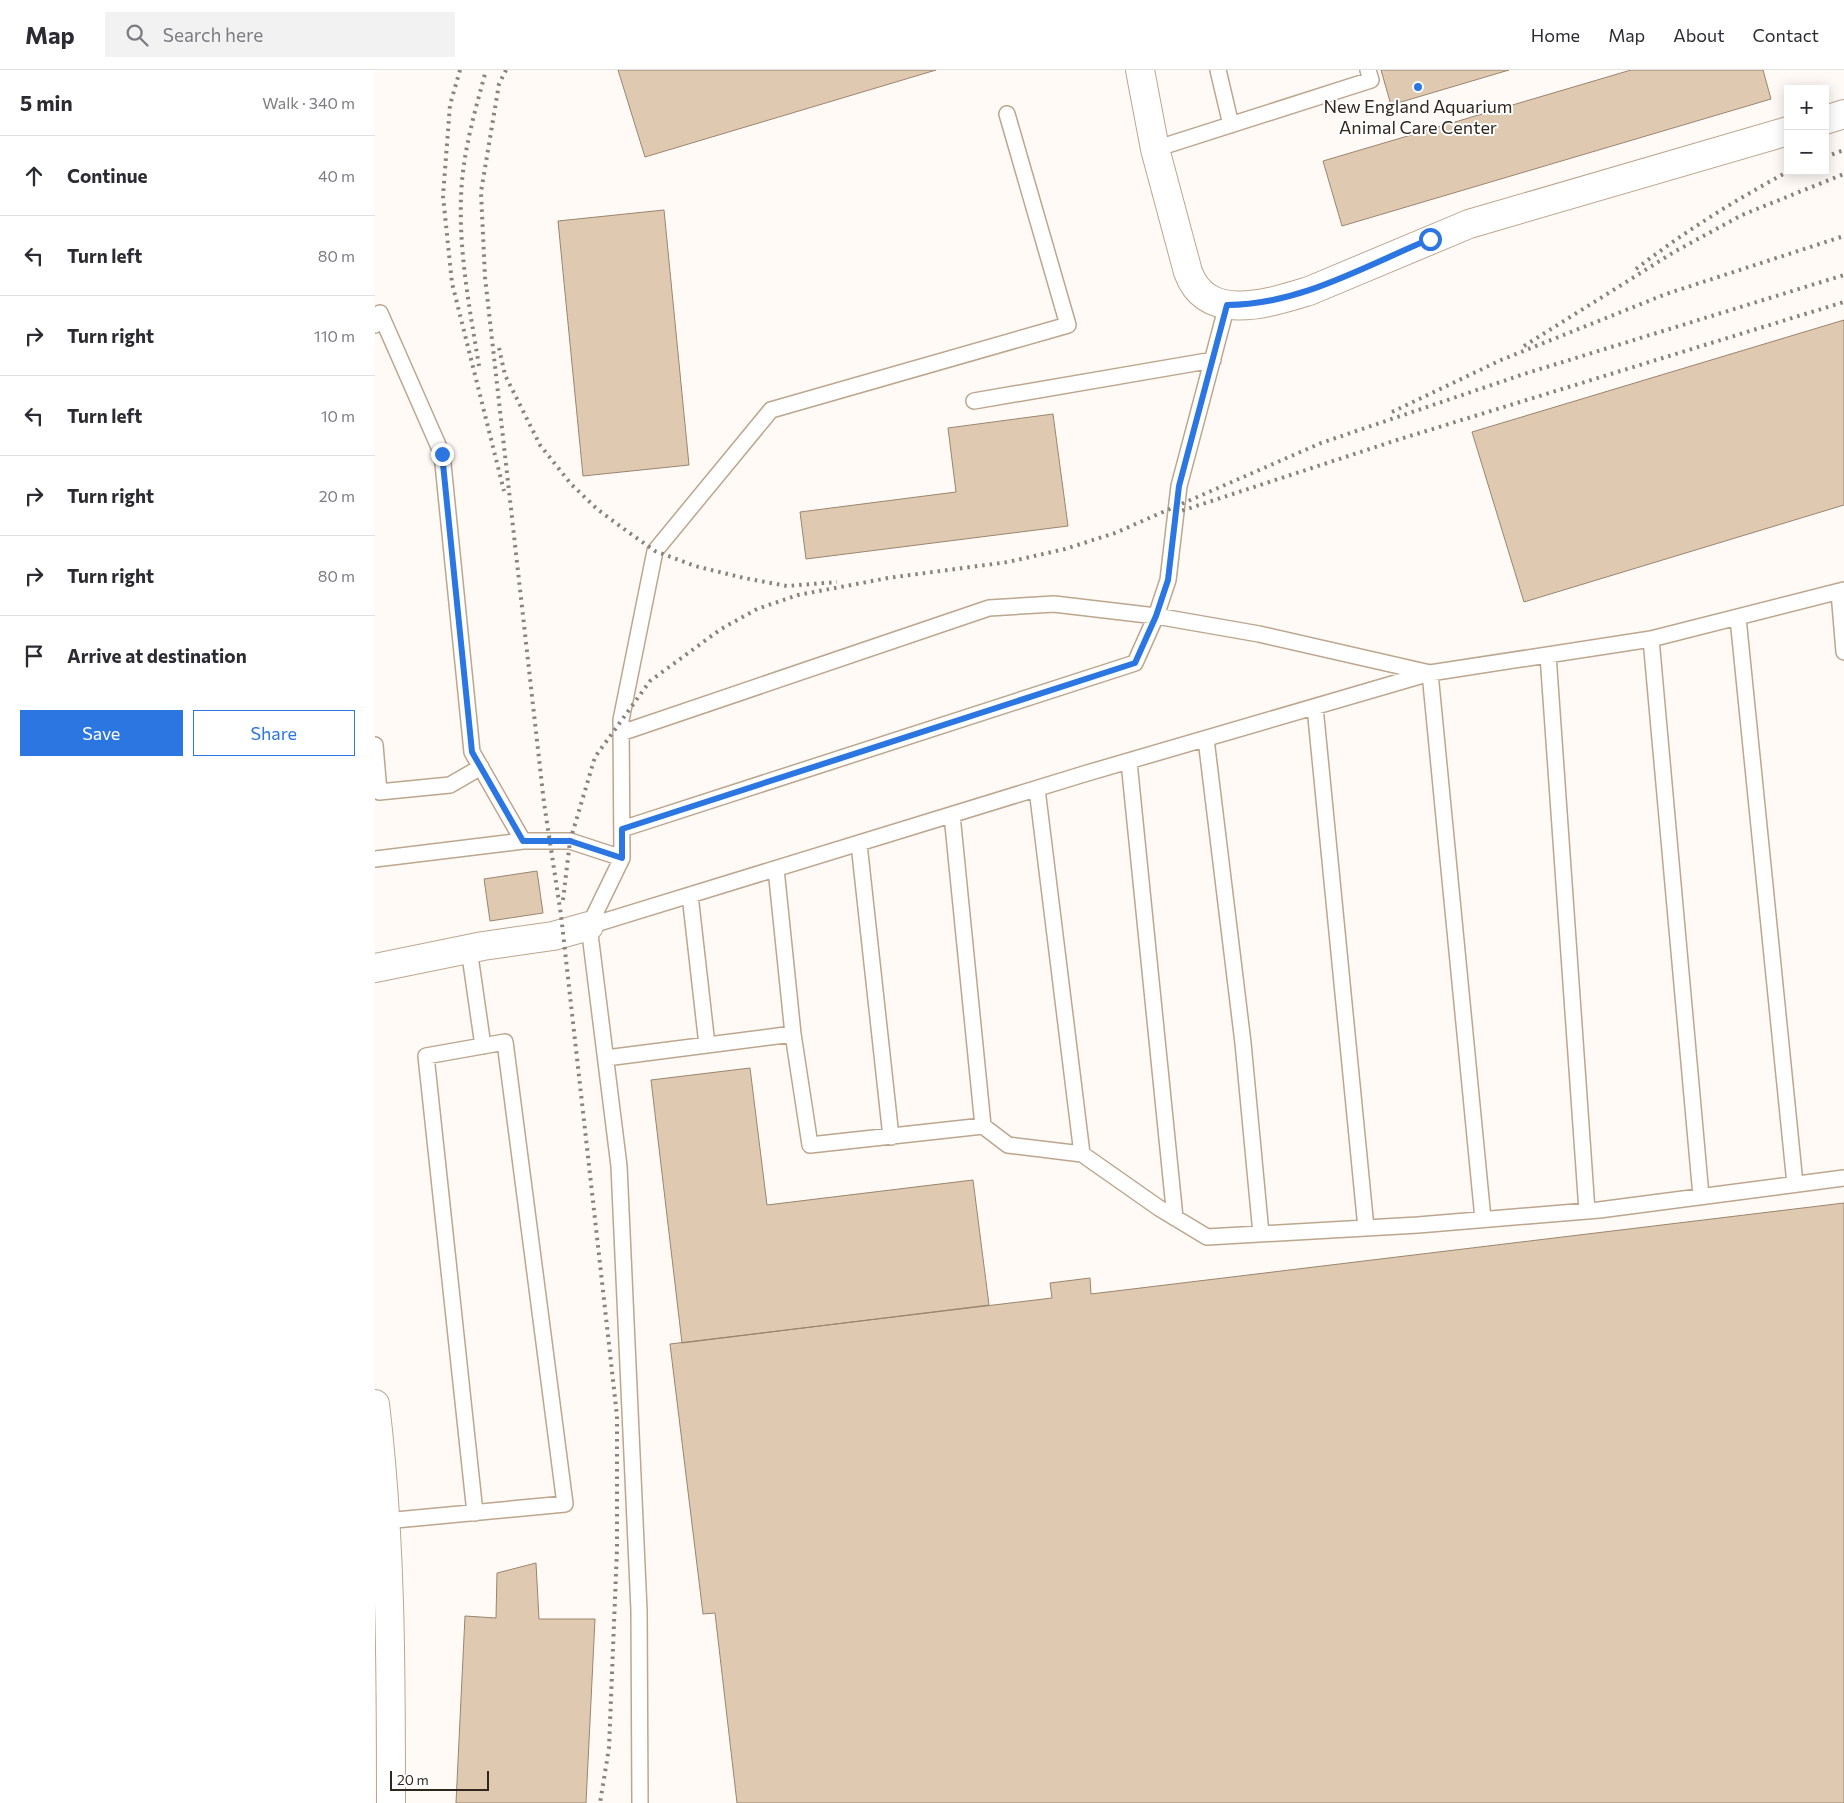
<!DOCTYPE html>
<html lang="en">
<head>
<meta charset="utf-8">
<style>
  :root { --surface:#fff; --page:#f2f2f3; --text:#2b2b33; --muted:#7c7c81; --line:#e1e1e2; --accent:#2c76e2 }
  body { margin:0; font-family:Commissioner,sans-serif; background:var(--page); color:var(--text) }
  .controls { position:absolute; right:15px; top:15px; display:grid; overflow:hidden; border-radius:0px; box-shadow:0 2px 12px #0003 }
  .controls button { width:45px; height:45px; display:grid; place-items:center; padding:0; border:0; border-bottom:1px solid var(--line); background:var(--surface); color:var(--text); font:25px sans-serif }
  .scale { position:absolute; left:15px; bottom:12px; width:99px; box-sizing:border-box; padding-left:5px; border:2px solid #2f271d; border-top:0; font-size:14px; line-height:18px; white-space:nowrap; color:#2f271d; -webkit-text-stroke:4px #fff; paint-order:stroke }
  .stop { position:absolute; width:15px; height:15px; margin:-11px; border:4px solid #2c76e2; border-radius:50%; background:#fff }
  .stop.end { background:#2c76e2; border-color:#fff; box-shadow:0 1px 5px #0008 }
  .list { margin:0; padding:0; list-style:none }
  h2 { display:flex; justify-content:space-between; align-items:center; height:65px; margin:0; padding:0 20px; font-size:21px }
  h2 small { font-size:16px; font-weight:400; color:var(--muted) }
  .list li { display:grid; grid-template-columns:32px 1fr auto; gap:15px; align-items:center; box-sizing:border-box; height:80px; padding:0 20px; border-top:1px solid var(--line) }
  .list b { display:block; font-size:19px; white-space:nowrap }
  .list em { font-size:16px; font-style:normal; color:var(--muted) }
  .actions { display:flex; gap:10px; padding:15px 20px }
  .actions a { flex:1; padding:11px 0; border:1px solid var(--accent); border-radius:0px; text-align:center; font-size:18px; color:var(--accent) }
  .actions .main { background:var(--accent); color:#fff }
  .icon { flex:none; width:28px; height:28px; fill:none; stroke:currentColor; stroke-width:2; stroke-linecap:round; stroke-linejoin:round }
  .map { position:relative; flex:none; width:1469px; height:1733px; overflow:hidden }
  header { display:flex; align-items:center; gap:30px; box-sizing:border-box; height:70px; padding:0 25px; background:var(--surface); border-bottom:1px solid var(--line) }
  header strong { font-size:24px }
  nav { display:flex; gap:28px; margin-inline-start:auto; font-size:18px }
  .search { width:350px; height:45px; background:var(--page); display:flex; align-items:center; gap:12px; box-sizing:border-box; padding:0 18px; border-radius:0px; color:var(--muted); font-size:19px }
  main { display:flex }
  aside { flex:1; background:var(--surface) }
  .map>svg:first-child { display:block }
  .building { fill:#dfc9b0; stroke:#9a856e }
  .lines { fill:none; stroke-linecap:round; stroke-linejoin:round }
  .service-casing { stroke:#bca68e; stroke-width:18 }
  .minor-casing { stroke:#bca68e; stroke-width:30 }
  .secondary-casing { stroke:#bca68e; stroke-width:30 }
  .service { stroke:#fff; stroke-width:15 }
  .minor { stroke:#fff; stroke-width:28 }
  .secondary { stroke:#fff; stroke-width:28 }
  .rail { stroke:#8a837b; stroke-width:4; stroke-dasharray:2.5 5; stroke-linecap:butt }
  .route { stroke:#2c76e2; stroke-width:6 }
  .poi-dot { fill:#2c76e2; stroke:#fff; stroke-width:2 }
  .labels { text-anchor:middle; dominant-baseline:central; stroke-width:4; stroke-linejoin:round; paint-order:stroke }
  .poi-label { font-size:18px; fill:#2f271d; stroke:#fff }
</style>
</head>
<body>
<header>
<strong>Map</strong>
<div class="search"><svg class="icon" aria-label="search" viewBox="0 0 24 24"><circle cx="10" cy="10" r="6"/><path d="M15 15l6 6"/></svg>Search here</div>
<nav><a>Home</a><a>Map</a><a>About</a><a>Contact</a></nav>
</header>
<main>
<aside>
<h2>5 min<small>Walk · 340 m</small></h2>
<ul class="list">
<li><svg class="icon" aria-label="ahead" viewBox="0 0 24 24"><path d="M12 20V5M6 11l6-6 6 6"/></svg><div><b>Continue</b></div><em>40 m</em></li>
<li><svg class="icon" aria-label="left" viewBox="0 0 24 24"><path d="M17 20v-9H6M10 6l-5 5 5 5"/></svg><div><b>Turn left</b></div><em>80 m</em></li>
<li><svg class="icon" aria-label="right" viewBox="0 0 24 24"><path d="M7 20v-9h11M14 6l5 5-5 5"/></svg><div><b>Turn right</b></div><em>110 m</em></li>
<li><svg class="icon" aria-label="left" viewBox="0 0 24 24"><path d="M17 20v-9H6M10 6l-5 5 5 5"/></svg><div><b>Turn left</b></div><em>10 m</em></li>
<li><svg class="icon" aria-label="right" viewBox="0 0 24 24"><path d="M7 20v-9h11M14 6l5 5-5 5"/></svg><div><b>Turn right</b></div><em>20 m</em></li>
<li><svg class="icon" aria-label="right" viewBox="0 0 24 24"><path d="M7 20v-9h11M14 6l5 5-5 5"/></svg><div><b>Turn right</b></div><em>80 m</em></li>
<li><svg class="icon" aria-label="arrive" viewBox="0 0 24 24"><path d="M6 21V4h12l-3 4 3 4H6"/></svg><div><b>Arrive at destination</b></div></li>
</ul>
<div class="actions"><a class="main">Save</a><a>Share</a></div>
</aside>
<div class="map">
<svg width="1469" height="1733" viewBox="0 0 1469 1733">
  <rect width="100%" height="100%" fill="#fffaf5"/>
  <path class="building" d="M243,0H561L270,87Z
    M1006,0H1134L1016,35Z
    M1256,0H1388L1396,29L967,156L948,91Z
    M289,140L314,395L208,406L183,151Z
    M1469,250V435L1149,532L1097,362Z
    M678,344L693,456L431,489L425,442L581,422L573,358Z
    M162,801L168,843L115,851L109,809Z
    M375,998L392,1135L598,1110L614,1235L307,1273L276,1010Z
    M1469,1133V1733H362L340,1543L328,1544L295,1274L677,1228L675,1213L715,1208L716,1224Z
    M161,1493L164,1549H220L211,1733H81L90,1546L121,1548L122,1503Z"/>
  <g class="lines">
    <defs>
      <path id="service" d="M843,0L856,55
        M780,79L996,10L993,0
        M0,255L5,243L67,384L97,682L148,771
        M599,331L838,290
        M1464,522L1469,582
        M1363,548L1420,1114
        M1276,569L1326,1126
        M1173,585L1212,1141
        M940,637L991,1158
        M246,663L614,538L679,534L781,546L884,564L1055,603L1108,1149
        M831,669L868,973L886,1164
        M0,675L4,722L75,715L106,697
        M754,692L800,1148
        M662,719L707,1084
        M577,745L608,1056
        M247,759L760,593L781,546L793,510L804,416L852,235
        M484,774L516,1067
        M0,789L148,771H195L247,788
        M401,799L418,964
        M315,825L332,975
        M214,856L709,704L1055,603L1276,569L1469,520
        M94,879L108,976
        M231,988L418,964L435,1075L608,1056L633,1075L707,1084L784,1138L832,1167L1043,1155L1224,1140L1469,1108
        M10,1451L190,1434L130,972L51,986L100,1443
        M265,1733L264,1540L244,1096L214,856L247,788L246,650L280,481L396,340L693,255L632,44"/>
      <path id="minor" d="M765,0L780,79L813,202C832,254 894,233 934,221L1094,154L1413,61
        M1450,50L1469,44
        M0,898L108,876L178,866L214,856"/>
      <path id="secondary" d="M0,1334C16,1466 16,1600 16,1733"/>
    </defs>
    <use href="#service" class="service-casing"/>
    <use href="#minor" class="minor-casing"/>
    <use href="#secondary" class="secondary-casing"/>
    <use href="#service" class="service"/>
    <use href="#minor" class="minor"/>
    <use href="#secondary" class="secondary"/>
    <path class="rail" d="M85,0L75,35L68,126L77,213L129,421
      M131,0L124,14L106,122L110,207L169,733L186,845L242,1346V1479L234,1678L225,1733
      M1450,87L1469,80
      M1261,199C1309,162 1360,130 1414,101
      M1149,276L1299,182L1367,145L1469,104
      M124,278L130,305L165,375L196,414L222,439L249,459L280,481L320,496L369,508L412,516L462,512
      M104,296C95,241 84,184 86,128C87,85 100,41 111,0
      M1017,342L1126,290L1291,224L1469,166
      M800,443L1022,370L1469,232
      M188,830L195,771L220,687L275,611L346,559L382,539L423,525L513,508L633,492L690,479L740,463L946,373L1149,304L1469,205"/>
  </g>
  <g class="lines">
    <path class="route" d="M67,384L97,682L148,771H195L247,788V759L760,593L781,546L793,510L804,416L852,235C924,235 990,196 1055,169"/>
  </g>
  <circle class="poi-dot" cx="1043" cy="17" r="5"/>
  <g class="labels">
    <g class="poi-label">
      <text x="1043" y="36">New England Aquarium<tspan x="1043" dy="21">Animal Care Center</tspan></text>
    </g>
  </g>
</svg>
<div class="controls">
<button>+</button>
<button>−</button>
</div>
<div class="scale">20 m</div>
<div class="stop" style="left:1055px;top:169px"></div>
<div class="stop end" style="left:67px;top:384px"></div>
</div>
</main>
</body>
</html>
